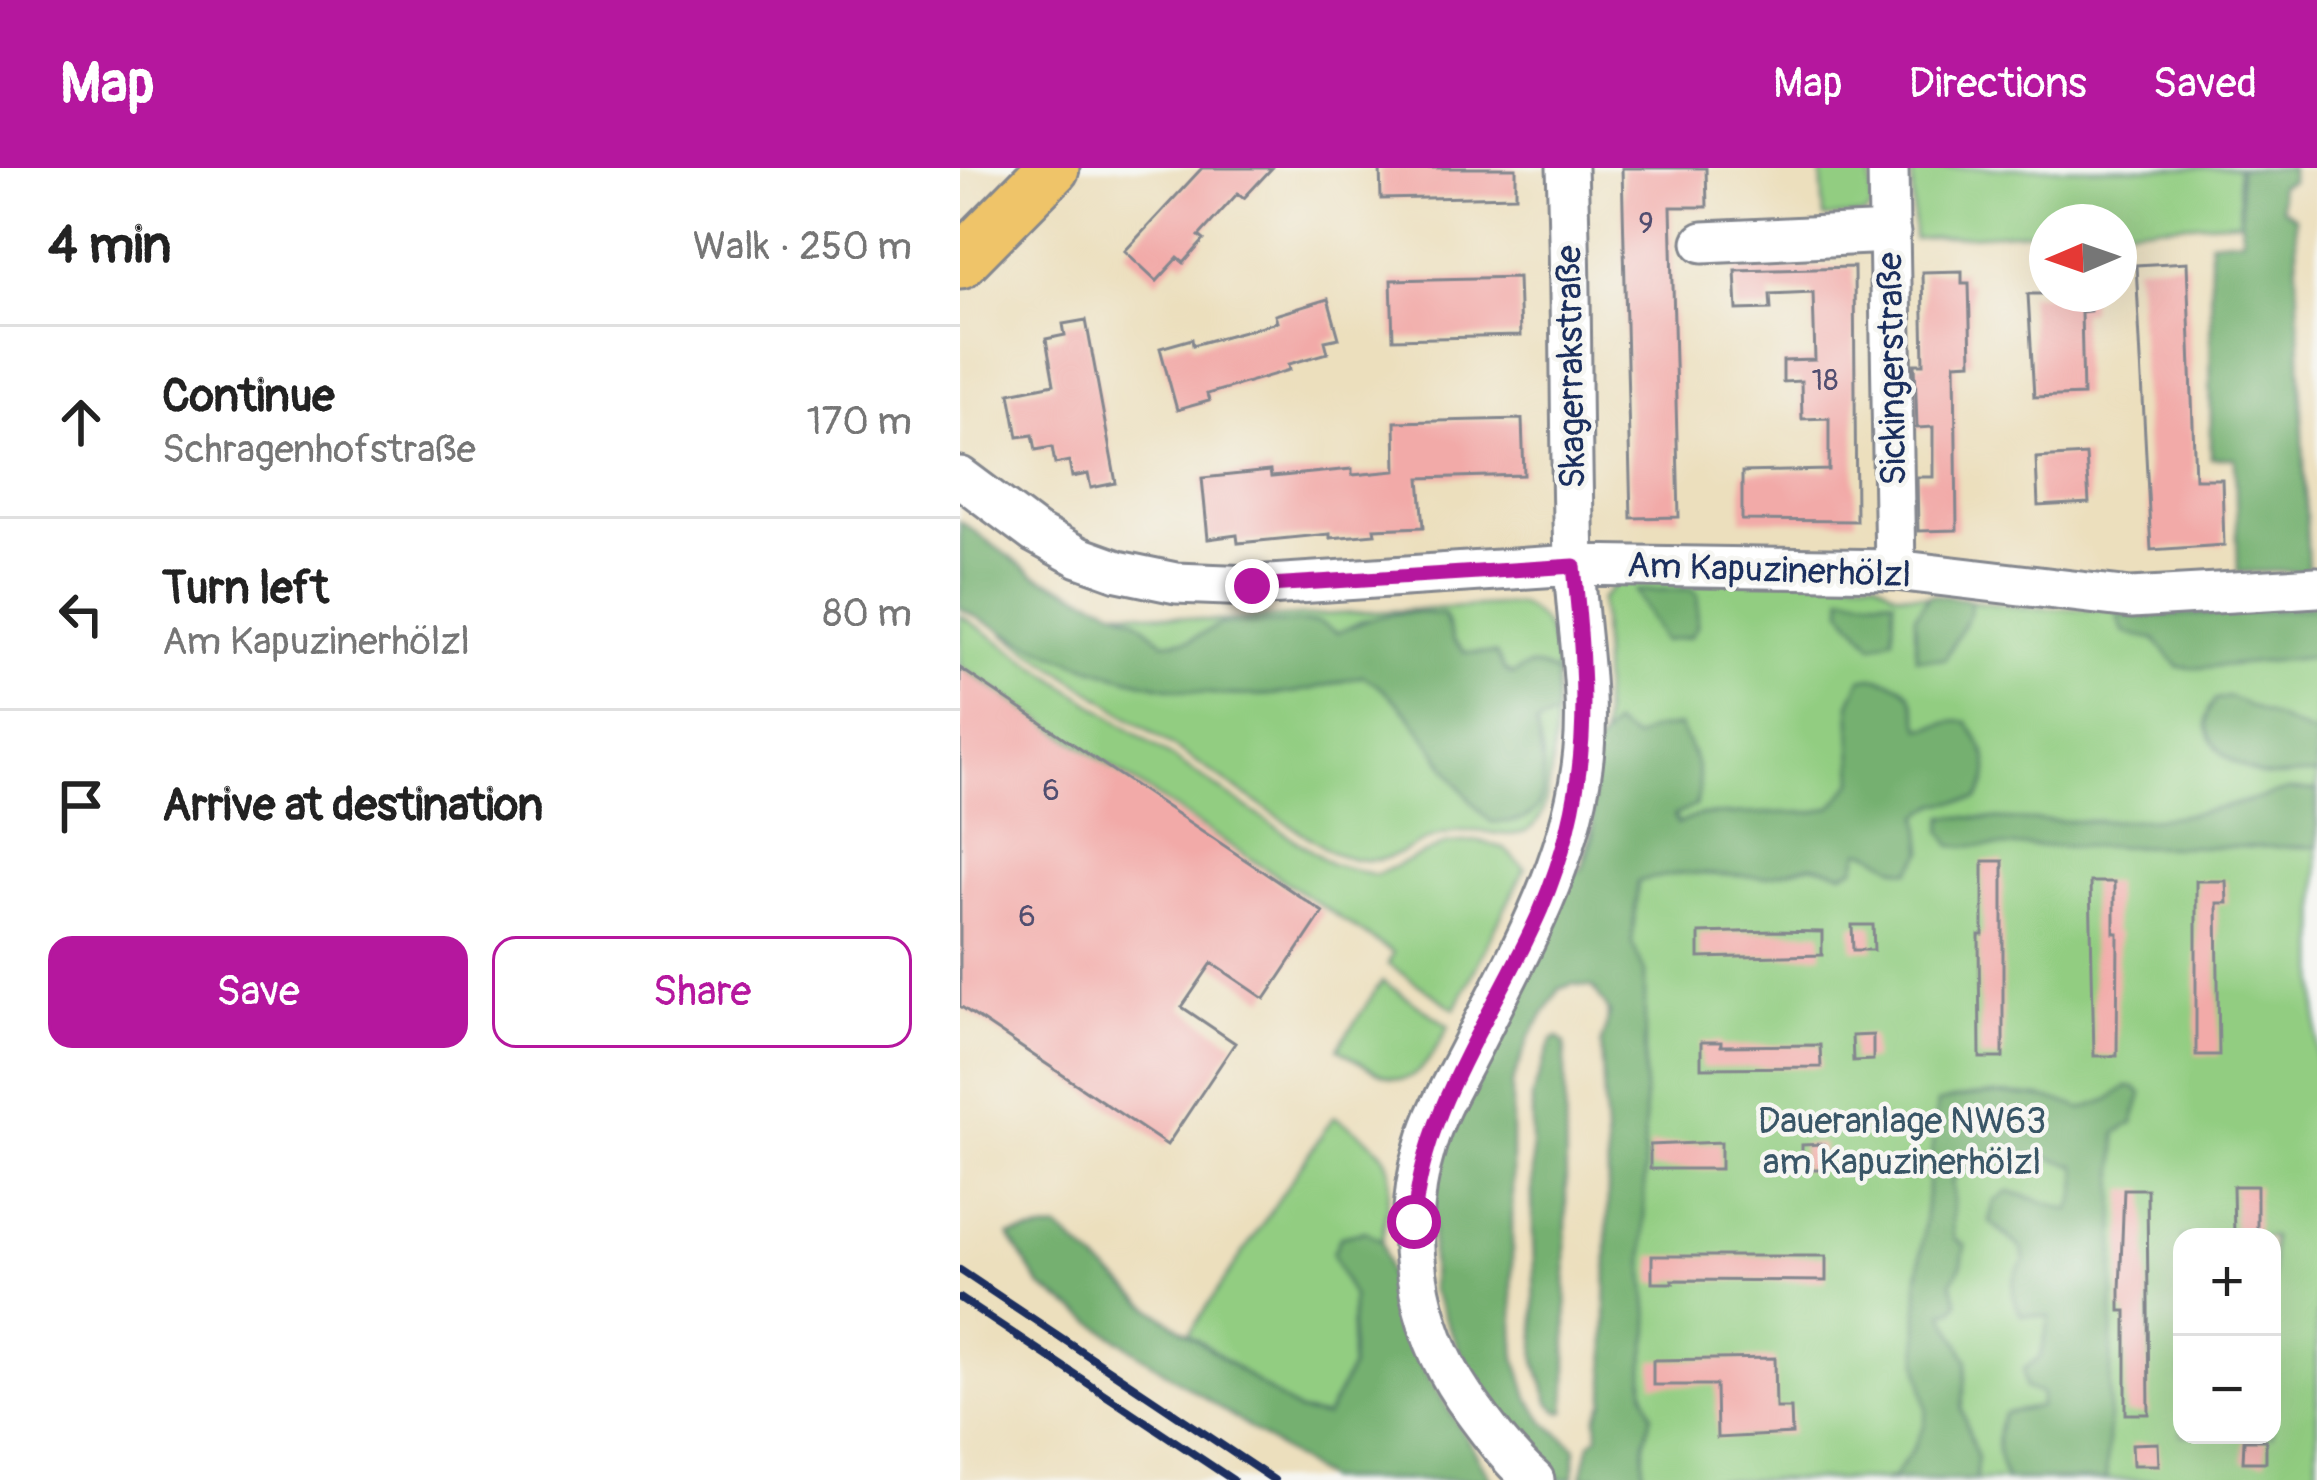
<!DOCTYPE html>
<html lang="en">
<head>
<meta charset="utf-8">
<style>
  :root { --surface:#fff; --page:#f6f6f6; --text:#222; --muted:#767676; --line:#e0e0e0; --accent:#b5179e }
  body { margin:0; font-family:Pangolin,sans-serif; background:var(--page); color:var(--text) }
  .controls { position:absolute; right:36px; bottom:36px; display:grid; overflow:hidden; border-radius:24px; box-shadow:0 12px 48px #0002 }
  .controls button { width:108px; height:108px; display:grid; place-items:center; padding:0; border:0; border-bottom:3px solid var(--line); background:var(--surface); color:var(--text); font:60px sans-serif }
  .compass { position:absolute; left:1069px; top:36px; width:108px; height:108px; border-radius:50%; background:var(--surface); box-shadow:0 12px 48px #0002; rotate:268deg }
  .stop { position:absolute; width:36px; height:36px; margin:-27px; border:9px solid #b5179e; border-radius:50%; background:#fff }
  .stop.end { background:#b5179e; border-color:#fff; box-shadow:0 3px 12px #0008 }
  .list { margin:0; padding:0; list-style:none }
  h2 { display:flex; justify-content:space-between; align-items:center; height:156px; margin:0; padding:0 48px; font-size:51px }
  h2 small { font-size:39px; font-weight:400; color:var(--muted) }
  .list li { display:grid; grid-template-columns:78px 1fr auto; gap:36px; align-items:center; box-sizing:border-box; height:192px; padding:0 48px; border-top:3px solid var(--line) }
  .list b { display:block; font-size:45px; white-space:nowrap }
  .list p { margin:0; font-size:39px; white-space:nowrap; color:var(--muted) }
  .list em { font-size:39px; font-style:normal; color:var(--muted) }
  .actions { display:flex; gap:24px; padding:36px 48px }
  .actions a { flex:1; padding:27px 0; border:3px solid var(--accent); border-radius:24px; text-align:center; font-size:42px; color:var(--accent) }
  .actions .main { background:var(--accent); color:#fff }
  .icon { flex:none; width:66px; height:66px; fill:none; stroke:currentColor; stroke-width:2; stroke-linecap:round; stroke-linejoin:round }
  .map { position:relative; flex:none; width:1357px; height:1312px; overflow:hidden }
  header { display:flex; align-items:center; gap:72px; box-sizing:border-box; height:168px; padding:0 60px; background:var(--accent); color:#fff }
  header strong { font-size:57px }
  nav { display:flex; gap:66px; margin-inline-start:auto; font-size:42px }
  main { display:flex }
  aside { flex:1; background:var(--surface) }
  .map>svg:first-child { display:block }
  .green { fill:#92cd81; stroke:#567e70; stroke-width:3; fill-rule:evenodd }
  .forest { fill:#75b06f; stroke:#487066; stroke-width:3 }
  .building { fill:#f2aaa8 }
  .lines { fill:none; stroke-linecap:round; stroke-linejoin:round }
  .minor-casing { stroke:#84878e; stroke-width:45 }
  .major-casing { stroke:#84878e; stroke-width:57 }
  .minor { stroke:#fff; stroke-width:39 }
  .major { stroke:#efc469; stroke-width:51 }
  .rail { stroke:#1b2f5e; stroke-width:8 }
  .route { stroke:#b5179e; stroke-width:15 }
  .labels { text-anchor:middle; dominant-baseline:central; stroke-width:9; stroke-linejoin:round; paint-order:stroke }
  .number-label { font-size:30px; fill:#514e70 }
  .street-label { font-size:36px; fill:#1b2f5e; stroke:#f6f6f2 }
  .park-label { font-size:36px; fill:#395667; stroke:#f6f6f2 }
</style>
</head>
<body>
<header>
<strong>Map</strong>
<nav><a>Map</a><a>Directions</a><a>Saved</a></nav>
</header>
<main>
<aside>
<h2>4 min<small>Walk · 250 m</small></h2>
<ul class="list">
<li><svg class="icon" aria-label="ahead" viewBox="0 0 24 24"><path d="M12 20V5M6 11l6-6 6 6"/></svg><div><b>Continue</b><p>Schragenhofstraße</p></div><em>170 m</em></li>
<li><svg class="icon" aria-label="left" viewBox="0 0 24 24"><path d="M17 20v-9H6M10 6l-5 5 5 5"/></svg><div><b>Turn left</b><p>Am Kapuzinerhölzl</p></div><em>80 m</em></li>
<li><svg class="icon" aria-label="arrive" viewBox="0 0 24 24"><path d="M6 21V4h12l-3 4 3 4H6"/></svg><div><b>Arrive at destination</b></div></li>
</ul>
<div class="actions"><a class="main">Save</a><a>Share</a></div>
</aside>
<div class="map">
<svg width="1357" height="1312" viewBox="0 0 1357 1312">
  <rect width="100%" height="100%" fill="#f6f6f2"/>
  <filter id="ink" filterUnits="userSpaceOnUse"><feTurbulence type="fractalNoise" baseFrequency=".00833" numOctaves="2"/><feDisplacementMap in="SourceGraphic" scale="24" xChannelSelector="R" yChannelSelector="G"/><feConvolveMatrix kernelMatrix="1 2 1 2 8 2 1 2 1" color-interpolation-filters="sRGB"/></filter>
  <filter id="wash" filterUnits="userSpaceOnUse"><feTurbulence type="fractalNoise" baseFrequency=".004" numOctaves="4" result="noise"/><feDisplacementMap in="SourceGraphic" scale="48" xChannelSelector="R" yChannelSelector="G"/><feGaussianBlur stdDeviation="2.7" result="paint"/><feColorMatrix in="noise" values="0 0 0 0 0 0 0 0 0 0 0 0 0 0 0 0 0 1.4 0 .05"/><feComposite in="paint" operator="in"/></filter>
  <g filter="url(#wash)">
    <rect width="100%" height="100%" fill="#ecdfbd"/>
    <path class="green" d="M861,0H911L912,40L905,47L864,50Z
      M952,0H1277L1280,53L1159,60V54H1087V63L954,71Z
      M653,401L915,411L935,424L1067,440L1171,442L1357,432V1312H650L647,720L620,704L638,637L643,551L641,432L651,421ZM1222,1069H1312V1267H1222Z
      M558,436C591,452 593,472 596,506C580,496 567,494 554,507L544,503L536,486L505,484L493,472L484,447L404,452L378,465L260,456L230,472L204,474L174,449L156,441L251,453Z
      M0,447L371,696L416,707L488,675L519,673L543,680L565,700L495,841L428,796L433,785L0,498Z
      M42,464C131,499 223,535 321,526C348,524 376,514 403,508L427,522L459,558L583,589L576,557L595,548C593,575 592,637 575,657C559,674 533,663 513,663C449,660 443,712 371,684Z
      M422,813L489,858C451,928 442,922 378,880Z
      M374,948C446,995 432,991 422,1073L405,1063L381,1068L373,1085L392,1128L391,1200L366,1249L339,1244L229,1166Z"/>
    <path class="forest" d="M1279,0H1331V13L1319,18L1321,40L1335,49L1348,403L1278,404L1275,290H1251L1250,73L1282,70Z
      M0,353L74,407L174,449L204,474L231,472L260,456L358,454L378,465C414,447 443,440 484,447L493,472L505,484L536,486L544,502L553,507C568,495 580,496 596,506L595,548L576,557C581,583 597,642 560,652C551,655 539,654 531,654C483,610 462,541 403,508C376,514 348,524 321,526C211,536 94,494 0,440Z
      M732,421L738,427L737,459L730,469L703,473L676,423Z
      M970,426L1011,432L1010,445L985,491L956,490L955,447Z
      M883,427L934,431L933,470L913,477L882,442Z
      M1357,439V489L1237,500L1219,499L1194,471L1164,465L1157,448L1277,446Z
      M912,509C953,517 951,523 961,560C979,559 989,551 1007,554C1025,580 1038,601 1018,631L977,636L960,647L964,683L950,703C929,702 918,683 900,683L895,700L883,705L852,697L804,709L722,705L678,713L672,775L685,804L684,1097L690,1162L684,1195V1221L692,1246L684,1276L683,1312L622,1309L630,1275L638,1269L637,1250L645,1234L648,1006L641,875L650,845L633,819L613,816L599,821L569,870L552,916V1123L556,1190L568,1229L585,1254L616,1280L613,1310L598,1312L531,1250L471,1121L474,990L611,706L622,701L633,669L632,583L653,557L674,571L689,562L719,558C732,584 747,609 735,638L714,648L718,656L739,647L855,644L872,639L894,613L890,536L901,511Z
      M1269,529L1357,568V607C1340,605 1315,612 1300,607C1268,596 1230,565 1255,532Z
      M1329,622L1357,623V679L992,678L982,663L985,648C1059,652 1136,657 1210,649C1250,644 1290,633 1329,622Z
      M598,869L605,876L607,1218L605,1243L600,1244L589,1234L576,1192L572,1026V928L592,872Z
      M1166,919L1175,920L1182,926L1173,955L1156,965C1156,1081 1152,1196 1146,1312H1046C1038,1292 1032,1264 1045,1245L1080,1239L1082,1226L1066,1220L1064,1201L1080,1189L1090,1149L1061,1147C1051,1127 1049,1112 1064,1094L1062,1081L1029,1053L1034,1034L1049,1023L1110,1042C1117,1028 1120,1014 1116,998C1082,986 1054,984 1018,987L992,1013C996,1033 989,1051 994,1070L1005,1078L1002,1096L991,1115L998,1133L994,1141L983,1144L1008,1192L1002,1242L1017,1290L1016,1312H922L933,1310L953,1281L964,1258L967,1242L958,1188V1110L977,935C1020,923 1081,923 1122,941L1148,932Z
      M98,1061L184,1135L339,1244L366,1249L391,1200L392,1128L373,1085L381,1068L405,1063L422,1073L442,1165L532,1312H366L81,1119L49,1068Z"/>
    <g id="blocks">
      <path class="building" d="M242,0H312L284,30L278,25L239,68L244,72L224,95L218,90L197,113L165,83Z
        M420,0H556V28L421,31Z
        M662,0H746L747,39H711L719,349L671,350Z
        M1227,94L1235,311H1262L1264,377L1191,382L1176,97Z
        M894,99L896,353L782,352V304L869,302V250L842,251L841,213L823,214V193L855,192L853,124L810,126L811,141L777,142L775,102Z
        M1002,103V115H1009L1011,194L995,195L997,362L958,363L957,309H973V259L957,260L955,196H964L962,104Z
        M558,109L560,168L433,171L431,112Z
        M1068,126H1130V143L1121,144L1123,227L1074,229Z
        M368,131L379,170L365,173L368,185L329,196L330,202L247,226L249,233L217,242L200,180L232,171L233,177L317,154L315,147Z
        M126,152L156,315L131,320L128,306L112,309L109,293L95,296L92,279L76,282L73,267L58,269L50,225L94,216L86,171L105,167L103,156Z
        M562,251L564,307L460,310L464,359L414,361L415,366L370,370V366L278,375L277,367L248,371L242,310L310,303L311,309L392,301V307L436,303L435,254Z
        M1126,287L1129,335L1078,338L1076,290Z
        M0,500L363,744L305,831L252,795L235,820L222,839L275,875L207,977L0,838Z
        M1023,693H1043V890H1020L1019,767H1023Z
        M1236,713H1266L1267,735H1257L1259,887H1236Z
        M1130,714H1154V765H1158L1157,888H1134Z
        M892,757H913L914,782H893Z
        M814,763L862,764V787L739,790V765Z
        M913,867V892L893,893L892,868Z
        M741,874H761V878L860,877L861,899L741,900Z
        M761,974V1001H690V977Z
        M863,976V1002H842V977Z
        M1273,1018H1297V1069H1274Z
        M1164,1021H1187L1189,1246H1166V1143H1160V1122Z
        M692,1088H866V1113L712,1112L713,1115H692Z
        M815,1190L816,1240H831L832,1266L757,1270L756,1217H693V1192Z
        M1284,1272H1306V1294H1283Z
        M1198,1275L1199,1297H1173L1172,1276Z"/>
    </g>
  </g>
  <g filter="url(#ink)">
    <use href="#blocks" fill-opacity="0" stroke="#84878e" stroke-width="3"/>
    <g class="lines">
      <defs>
        <path id="minor" d="M928,0L935,402
          M743,74L930,65
          M0,309L75,365L119,389L158,403L216,415L292,418L614,397L935,402L1171,430L1357,419
          M574,1312C547,1289 525,1258 504,1229C455,1157 440,1061 466,977C476,942 496,910 512,878C560,783 614,690 624,582C630,518 616,455 614,391C610,261 612,130 607,0"/>
        <path id="major" d="M0,94L93,0"/>
      </defs>
      <use href="#minor" class="minor-casing"/>
      <use href="#major" class="major-casing"/>
      <use href="#minor" class="minor"/>
      <use href="#major" class="major"/>
      <path class="rail" d="M0,1102L314,1312
        M0,1130L273,1312"/>
    </g>
  </g>
  <g class="lines" filter="url(#ink)">
    <path class="route" d="M292,418L614,398C627,527 633,618 581,741C536,845 462,938 454,1054"/>
  </g>
  <g class="labels">
    <g class="number-label">
      <text x="686" y="55">9</text>
      <text x="865" y="212">18</text>
      <text x="91" y="622">6</text>
      <text x="67" y="748">6</text>
    </g>
    <g class="street-label">
      <text transform="translate(611 199) rotate(-91)">Skagerrakstraße</text>
      <text transform="translate(932 201) rotate(-91)">Sickingerstraße</text>
      <text transform="translate(809 402) rotate(2)">Am Kapuzinerhölzl</text>
    </g>
    <g class="park-label">
      <text x="942" y="953">Daueranlage NW63<tspan x="942" dy="41">am Kapuzinerhölzl</tspan></text>
    </g>
  </g>
</svg>
<div class="controls">
<button>+</button>
<button>−</button>
</div>
<svg class="compass" viewBox="-18 -18 36 36"><path d="M0-13l5 13h-10z" fill="#e53935"/><path d="M0 13l5-13h-10z" fill="#767676"/></svg>
<div class="stop" style="left:454px;top:1054px"></div>
<div class="stop end" style="left:292px;top:418px"></div>
</div>
</main>
</body>
</html>
